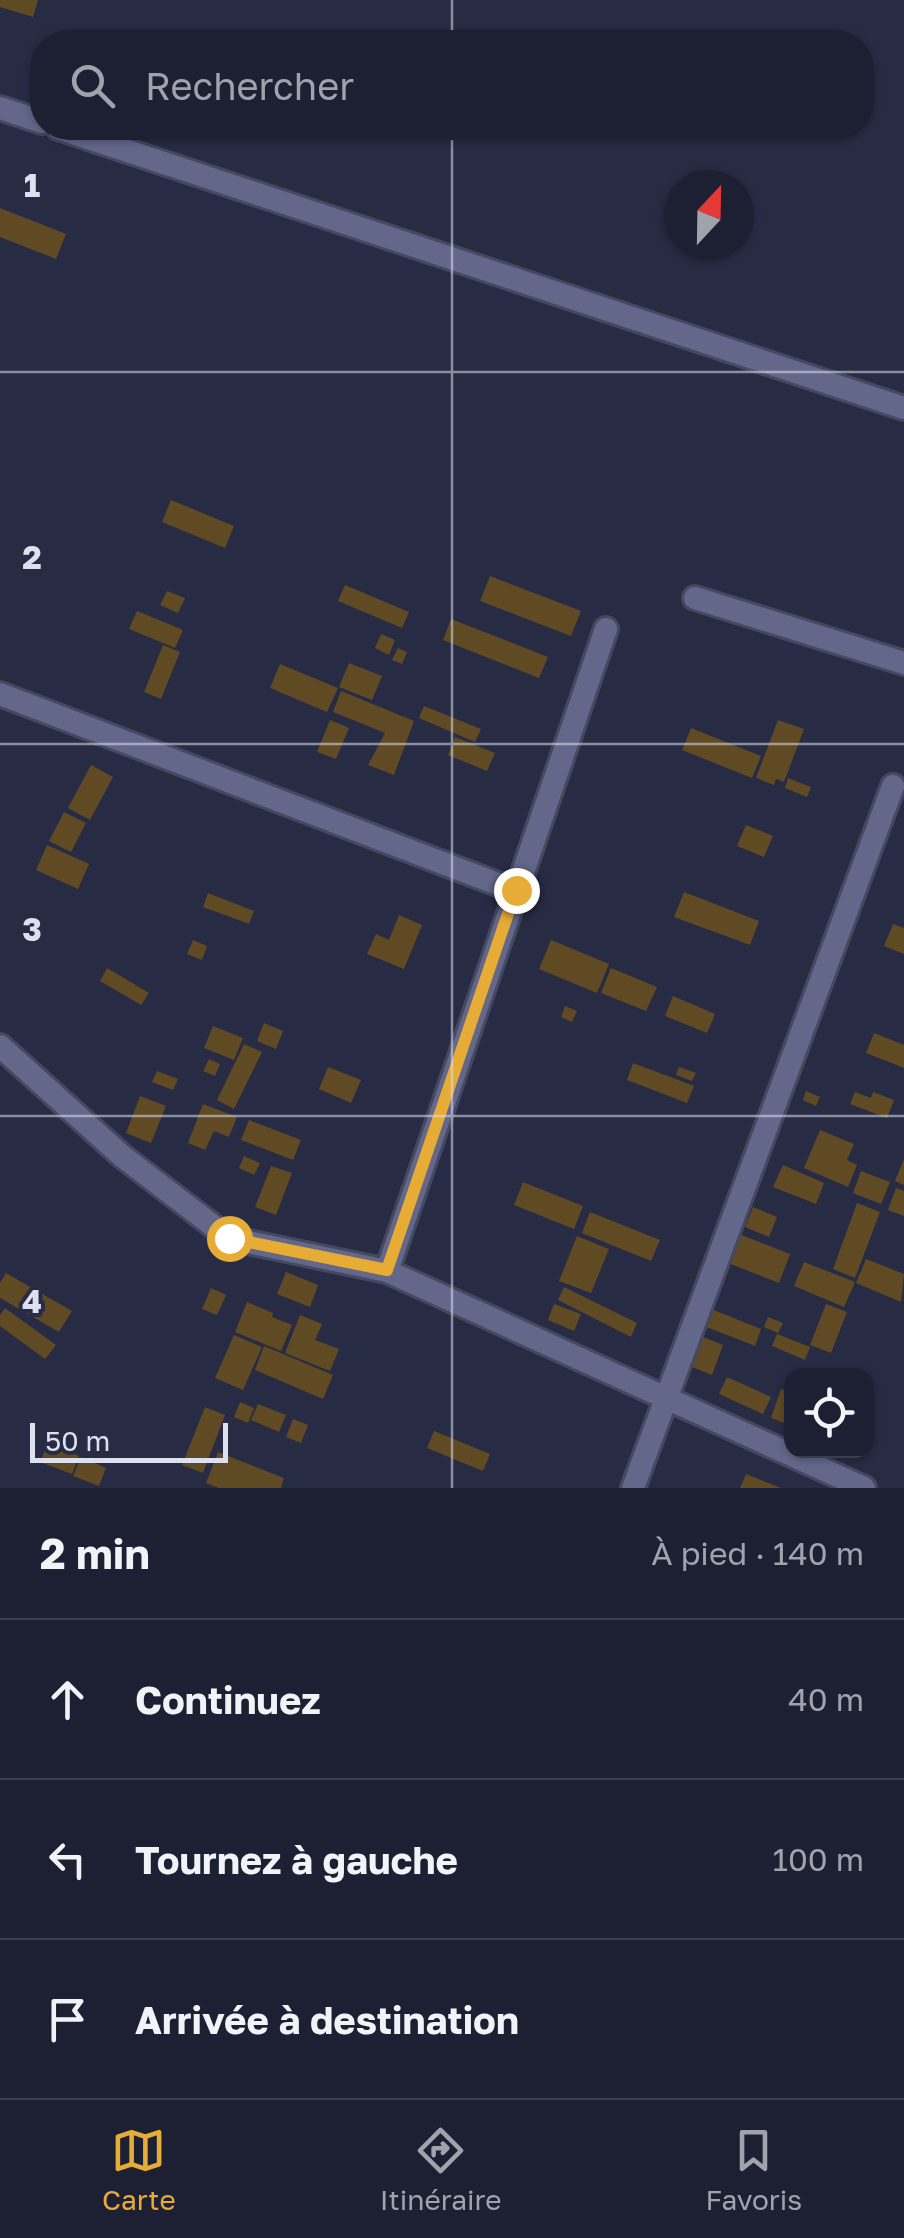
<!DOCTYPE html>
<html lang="fr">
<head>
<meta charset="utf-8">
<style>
  :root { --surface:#1d2033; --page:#25283b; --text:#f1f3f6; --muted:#a0a3ac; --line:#3b3e4e; --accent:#e7ac36 }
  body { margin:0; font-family:"Golos Text",sans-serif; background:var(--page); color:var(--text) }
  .controls { position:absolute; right:30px; bottom:30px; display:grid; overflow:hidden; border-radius:20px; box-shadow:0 2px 8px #0004 }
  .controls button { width:90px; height:90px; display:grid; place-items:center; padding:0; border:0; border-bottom:2px solid var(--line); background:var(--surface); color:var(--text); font:50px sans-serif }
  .compass { position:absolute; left:664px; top:170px; width:90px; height:90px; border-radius:50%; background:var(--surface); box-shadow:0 2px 8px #0004; rotate:22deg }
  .scale { position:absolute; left:30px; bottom:25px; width:198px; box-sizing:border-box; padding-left:10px; border:5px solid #dde0f1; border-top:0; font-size:28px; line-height:35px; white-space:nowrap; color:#dde0f1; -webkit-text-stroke:8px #272b44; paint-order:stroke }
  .stop { position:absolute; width:30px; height:30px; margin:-22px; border:8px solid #e7ac36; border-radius:50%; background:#fff }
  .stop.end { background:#e7ac36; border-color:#fff; box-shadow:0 2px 10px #0008 }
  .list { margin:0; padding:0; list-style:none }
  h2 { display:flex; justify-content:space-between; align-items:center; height:130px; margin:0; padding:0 40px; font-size:42px }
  h2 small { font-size:32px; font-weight:400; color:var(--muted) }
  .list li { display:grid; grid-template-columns:65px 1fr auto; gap:30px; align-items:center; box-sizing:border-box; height:160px; padding:0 40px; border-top:2px solid var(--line) }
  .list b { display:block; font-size:38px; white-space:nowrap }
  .list em { font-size:32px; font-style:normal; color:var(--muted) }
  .icon { flex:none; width:55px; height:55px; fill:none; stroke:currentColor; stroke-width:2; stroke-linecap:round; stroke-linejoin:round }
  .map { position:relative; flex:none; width:904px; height:1488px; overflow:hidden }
  .search { position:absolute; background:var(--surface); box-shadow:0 2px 8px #0004; left:30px; right:30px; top:30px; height:110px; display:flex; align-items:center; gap:25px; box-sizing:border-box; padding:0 35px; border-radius:40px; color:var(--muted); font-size:38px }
  .sheet { height:610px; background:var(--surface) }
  nav { display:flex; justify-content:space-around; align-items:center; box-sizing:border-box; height:140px; border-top:2px solid var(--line); background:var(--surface); font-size:28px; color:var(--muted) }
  nav a { display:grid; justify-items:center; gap:5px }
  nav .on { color:var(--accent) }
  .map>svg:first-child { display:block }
  .building { fill:#604a23 }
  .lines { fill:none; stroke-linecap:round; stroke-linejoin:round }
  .minor-casing { stroke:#444860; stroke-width:28 }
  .minor { stroke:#63688b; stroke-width:22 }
  .route { stroke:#e7ac36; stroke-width:12 }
  .grid { fill:none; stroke:#dde0f1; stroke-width:2.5; stroke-opacity:0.55 }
  .grid-label { font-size:32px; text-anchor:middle; font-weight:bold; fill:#dde0f1; stroke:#272b44; stroke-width:8; stroke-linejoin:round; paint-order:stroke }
</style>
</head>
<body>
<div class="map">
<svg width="904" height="1488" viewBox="0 0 904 1488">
  <rect width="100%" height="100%" fill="#272b44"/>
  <path class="building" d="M0,0H38L33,17L0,7Z
    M0,208L66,234L56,259L0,237Z
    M171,500L234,526L225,548L162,522Z
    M490,576L581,611L571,636L480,601Z
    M345,585L409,612L402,628L338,601Z
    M167,591L185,598L178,613L160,605Z
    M137,611L183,630L175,648L129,629Z
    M451,619L548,657L539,678L443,640Z
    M381,634L395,640L389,655L375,648Z
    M163,645L180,652L161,699L144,692Z
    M398,648L407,652L402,664L392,660Z
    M349,663L382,676L372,700L339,687Z
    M280,664L338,688L327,712L270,688Z
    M341,691L414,721L394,775L368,765L385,733L333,712Z
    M424,706L481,729L475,742L419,718Z
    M330,720L349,728L336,759L317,752Z
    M778,720L804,729L784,782L776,779L774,785L756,778Z
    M691,728L761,756L752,778L682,750Z
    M455,737L495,753L487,771L448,755Z
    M91,765L113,777L90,820L68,808Z
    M788,778L811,787L807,797L785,788Z
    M64,812L86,823L71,852L49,841Z
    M746,825L773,836L764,857L737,846Z
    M47,845L89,864L78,889L36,870Z
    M684,892L759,921L750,945L674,917Z
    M208,893L254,911L249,924L203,907Z
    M399,915L422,925L404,969L367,954L376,934L389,940Z
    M893,924L904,928V954L884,946Z
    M193,940L207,946L202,960L187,954Z
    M551,940L609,964L597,993L539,969Z
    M107,968L149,993L141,1005L100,981Z
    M611,968L657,987L646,1011L601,993Z
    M673,996L715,1014L707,1033L665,1016Z
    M565,1006L577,1011L572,1022L561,1017Z
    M264,1023L283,1031L276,1049L257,1041Z
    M213,1026L243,1038L234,1060L204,1048Z
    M874,1033L904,1045V1068L866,1053Z
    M244,1044L262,1052L234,1109L217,1100Z
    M209,1059L220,1064L215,1076L203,1071Z
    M633,1063L694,1086L687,1103L627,1080Z
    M328,1067L361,1080L351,1103L319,1089Z
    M679,1067L696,1073L692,1081L676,1075Z
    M157,1071L178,1079L173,1090L152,1082Z
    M806,1091L820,1097L816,1106L803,1100Z
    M855,1092L871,1098L873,1092L894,1100L887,1118L850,1104Z
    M140,1096L166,1106L151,1143L126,1133Z
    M203,1104L237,1117L229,1137L214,1131L205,1150L188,1143Z
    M249,1120L301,1140L293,1160L241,1140Z
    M820,1130L854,1144L847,1160L857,1165L848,1187L804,1168Z
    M244,1156L260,1163L254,1175L239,1168Z
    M904,1159V1185L895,1181Z
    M783,1165L824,1183L816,1204L773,1187Z
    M271,1166L292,1173L276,1215L255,1207Z
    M861,1171L890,1182L881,1204L853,1193Z
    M523,1182L583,1206L574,1229L514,1205Z
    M896,1188L904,1191V1216L888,1210Z
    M857,1203L880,1212L855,1278L833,1269Z
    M753,1207L777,1217L769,1237L745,1227Z
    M590,1212L660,1240L651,1261L582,1233Z
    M739,1234L790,1254L779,1283L728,1263Z
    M577,1236L609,1249L591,1293L559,1281Z
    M866,1259L904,1274L901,1302L856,1283Z
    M804,1262L855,1282L844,1307L794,1286Z
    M286,1272L318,1285L310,1307L277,1294Z
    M6,1273L72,1311L59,1332L0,1298V1283Z
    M564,1287L637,1323L631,1337L558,1300Z
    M211,1288L226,1295L217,1315L202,1309Z
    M247,1302L273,1313L272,1317L292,1325L281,1351L235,1332Z
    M554,1304L581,1314L574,1331L548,1320Z
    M826,1304L847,1312L831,1353L810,1345Z
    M5,1308L56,1345L45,1359L0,1326V1315Z
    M711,1309L761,1329L755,1346L704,1326Z
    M300,1315L322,1324L315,1340L339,1349L330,1371L285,1353Z
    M768,1317L783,1323L778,1333L764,1327Z
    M777,1334L810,1347L805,1360L772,1346Z
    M234,1335L262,1347L243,1390L215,1378Z
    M703,1337L723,1345L712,1375L692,1367Z
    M264,1346L333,1375L323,1399L255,1370Z
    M727,1377L771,1397L763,1414L719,1394Z
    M781,1389L792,1392V1426L771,1418Z
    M240,1402L254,1408L248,1423L234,1417Z
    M258,1404L286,1415L279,1432L251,1420Z
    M205,1407L225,1415L203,1473L182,1465Z
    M293,1419L308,1425L301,1443L286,1437Z
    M434,1431L490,1454L483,1471L427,1448Z
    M48,1443L79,1456L72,1474L40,1462Z
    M218,1452L284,1478L281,1488H219L206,1483Z
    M81,1457L106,1468L99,1486L73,1476Z
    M746,1474L781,1488H740Z"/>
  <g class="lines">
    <defs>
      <path id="minor" d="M0,108L42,122
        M58,128L904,408
        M695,598L904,663
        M0,694L516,891
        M0,1046L122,1156L229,1238L387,1271L864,1488
        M387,1271L606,629
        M633,1488L893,786"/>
    </defs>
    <use href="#minor" class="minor-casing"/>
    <use href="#minor" class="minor"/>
  </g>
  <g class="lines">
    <path class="route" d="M229,1238L387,1270L516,890"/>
  </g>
  <path class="grid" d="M452,0V42M452,128V1488M0,372H904M0,744H904M0,1116H904"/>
  <g class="grid-label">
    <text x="32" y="197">1</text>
    <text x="32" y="569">2</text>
    <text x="32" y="941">3</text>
    <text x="32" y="1313">4</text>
  </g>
</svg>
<div class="controls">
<button><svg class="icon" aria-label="locate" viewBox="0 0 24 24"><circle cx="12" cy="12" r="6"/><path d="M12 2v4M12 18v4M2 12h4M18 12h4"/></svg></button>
</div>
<svg class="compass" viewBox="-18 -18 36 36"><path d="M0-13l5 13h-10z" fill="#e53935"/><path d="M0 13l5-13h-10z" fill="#a0a3ac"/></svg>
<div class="scale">50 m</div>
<div class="stop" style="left:229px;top:1238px"></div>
<div class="stop end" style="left:516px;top:890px"></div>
<div class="search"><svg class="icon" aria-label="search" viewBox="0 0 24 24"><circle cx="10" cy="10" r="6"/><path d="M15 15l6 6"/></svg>Rechercher</div>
</div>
<section class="sheet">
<h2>2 min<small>À pied · 140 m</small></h2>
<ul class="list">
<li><svg class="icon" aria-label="ahead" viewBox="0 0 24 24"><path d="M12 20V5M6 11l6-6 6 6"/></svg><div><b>Continuez</b></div><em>40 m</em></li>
<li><svg class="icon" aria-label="left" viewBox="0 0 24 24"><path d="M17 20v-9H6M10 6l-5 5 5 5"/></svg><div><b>Tournez à gauche</b></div><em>100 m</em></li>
<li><svg class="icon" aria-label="arrive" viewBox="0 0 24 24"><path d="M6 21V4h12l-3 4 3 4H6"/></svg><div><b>Arrivée à destination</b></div></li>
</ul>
</section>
<nav>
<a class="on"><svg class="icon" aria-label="map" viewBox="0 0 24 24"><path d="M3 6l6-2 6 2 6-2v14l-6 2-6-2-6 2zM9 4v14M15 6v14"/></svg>Carte</a>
<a><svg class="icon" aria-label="directions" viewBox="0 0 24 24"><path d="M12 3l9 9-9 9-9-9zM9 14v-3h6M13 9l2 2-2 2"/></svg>Itinéraire</a>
<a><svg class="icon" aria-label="saved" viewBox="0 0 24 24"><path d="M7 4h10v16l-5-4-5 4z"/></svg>Favoris</a>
</nav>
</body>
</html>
